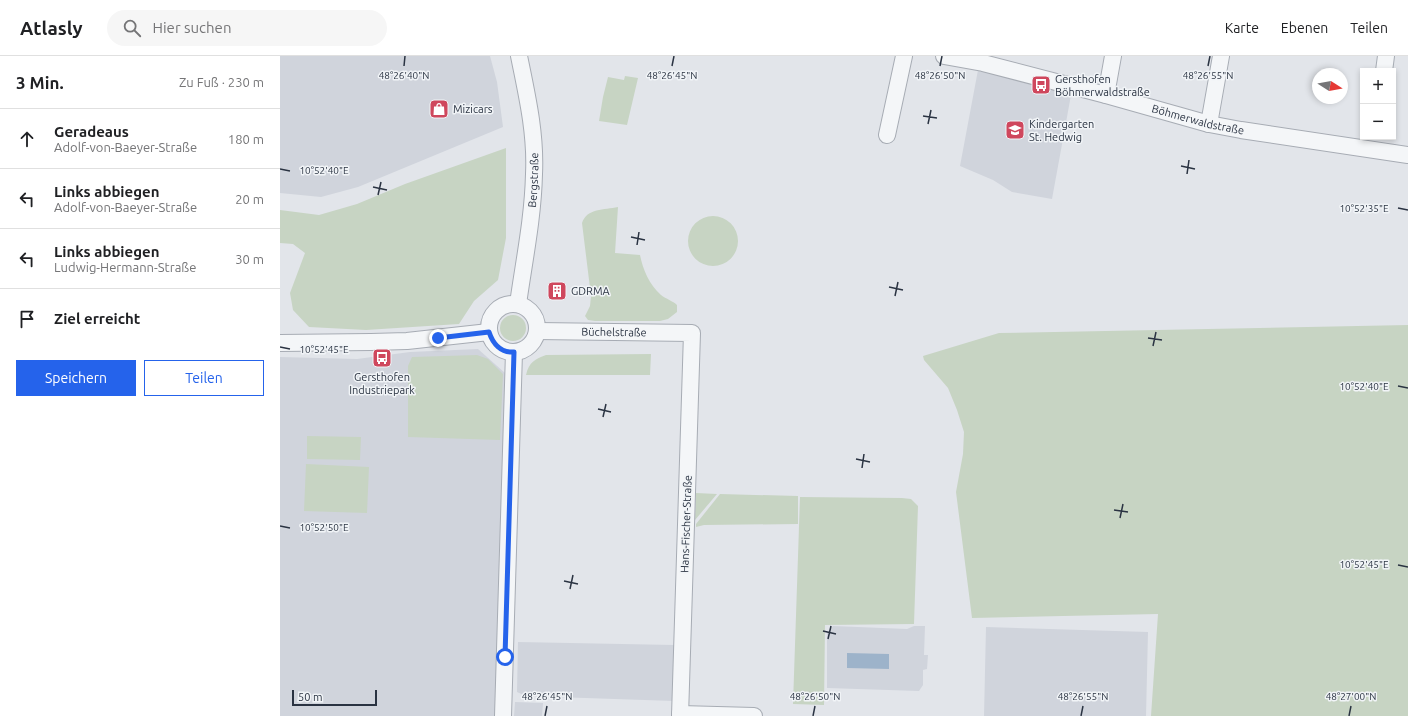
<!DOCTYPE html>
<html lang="de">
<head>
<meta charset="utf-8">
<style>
  :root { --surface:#fff; --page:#f6f6f6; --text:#202124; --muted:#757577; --line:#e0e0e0; --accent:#2563eb }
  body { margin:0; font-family:Ubuntu,sans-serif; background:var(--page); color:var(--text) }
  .controls { position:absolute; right:12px; top:12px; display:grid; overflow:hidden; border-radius:0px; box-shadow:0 2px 6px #0003 }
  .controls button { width:36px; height:36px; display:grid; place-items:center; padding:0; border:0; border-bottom:1px solid var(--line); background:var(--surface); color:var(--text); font:20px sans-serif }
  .compass { position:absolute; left:1032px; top:12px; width:36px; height:36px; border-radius:50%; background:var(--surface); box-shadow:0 2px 6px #0003; rotate:101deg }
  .scale { position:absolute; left:12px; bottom:10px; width:85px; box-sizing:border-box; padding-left:4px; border:2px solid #2a3342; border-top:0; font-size:11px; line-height:14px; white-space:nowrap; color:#2a3342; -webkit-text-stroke:3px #f1f4f7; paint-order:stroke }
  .stop { position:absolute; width:12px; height:12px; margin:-9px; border:3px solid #2563eb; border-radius:50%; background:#fff }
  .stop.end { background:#2563eb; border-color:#fff; box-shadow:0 1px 4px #0008 }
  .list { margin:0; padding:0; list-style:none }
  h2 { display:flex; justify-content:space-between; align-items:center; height:52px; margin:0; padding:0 16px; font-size:17px }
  h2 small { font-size:13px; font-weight:400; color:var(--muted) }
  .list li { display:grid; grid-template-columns:26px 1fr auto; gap:12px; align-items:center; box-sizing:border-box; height:60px; padding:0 16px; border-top:1px solid var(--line) }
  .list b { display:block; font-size:15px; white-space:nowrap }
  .list p { margin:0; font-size:13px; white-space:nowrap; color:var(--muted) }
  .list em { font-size:13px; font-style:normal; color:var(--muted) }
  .actions { display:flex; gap:8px; padding:12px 16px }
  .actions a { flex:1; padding:9px 0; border:1px solid var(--accent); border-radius:0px; text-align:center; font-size:14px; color:var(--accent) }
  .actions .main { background:var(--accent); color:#fff }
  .icon { flex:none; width:22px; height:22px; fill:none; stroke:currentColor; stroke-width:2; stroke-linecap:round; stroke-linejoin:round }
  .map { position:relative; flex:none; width:1128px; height:660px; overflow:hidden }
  header { display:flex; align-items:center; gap:24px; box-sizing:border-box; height:56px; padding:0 20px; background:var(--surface); border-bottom:1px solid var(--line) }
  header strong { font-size:19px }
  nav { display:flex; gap:22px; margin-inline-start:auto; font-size:14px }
  .search { width:280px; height:36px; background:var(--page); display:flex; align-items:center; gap:10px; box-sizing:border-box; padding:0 14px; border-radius:22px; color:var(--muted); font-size:15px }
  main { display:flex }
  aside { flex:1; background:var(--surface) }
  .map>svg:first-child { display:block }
  .built { fill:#d0d4dc }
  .green { fill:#c7d4c3 }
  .water { fill:#9db3ca }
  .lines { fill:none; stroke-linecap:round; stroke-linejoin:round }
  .minor-casing { stroke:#a7acb4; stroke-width:18 }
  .minor { stroke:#f4f6f8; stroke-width:16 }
  .route { stroke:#2563eb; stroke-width:5 }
  .ticks { fill:none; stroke:#2a3342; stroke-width:1.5 }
  .labels { text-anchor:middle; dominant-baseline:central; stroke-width:3; stroke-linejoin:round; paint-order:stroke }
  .poi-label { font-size:11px; fill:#2a3342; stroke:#f1f4f7; text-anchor:start }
  .street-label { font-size:11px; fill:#2a3342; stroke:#f1f4f7 }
  .ticks-label { font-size:10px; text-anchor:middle; fill:#2a3342; stroke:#f1f4f7; stroke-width:3; stroke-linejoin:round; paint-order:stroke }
</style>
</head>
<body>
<header>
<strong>Atlasly</strong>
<div class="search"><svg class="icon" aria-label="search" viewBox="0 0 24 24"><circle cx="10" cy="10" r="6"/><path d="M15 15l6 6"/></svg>Hier suchen</div>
<nav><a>Karte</a><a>Ebenen</a><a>Teilen</a></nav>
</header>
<main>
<aside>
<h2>3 Min.<small>Zu Fuß · 230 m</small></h2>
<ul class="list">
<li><svg class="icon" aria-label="ahead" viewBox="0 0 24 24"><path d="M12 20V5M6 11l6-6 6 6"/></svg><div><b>Geradeaus</b><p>Adolf-von-Baeyer-Straße</p></div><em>180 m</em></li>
<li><svg class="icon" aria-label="left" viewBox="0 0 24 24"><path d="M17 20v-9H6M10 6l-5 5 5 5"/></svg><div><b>Links abbiegen</b><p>Adolf-von-Baeyer-Straße</p></div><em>20 m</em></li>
<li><svg class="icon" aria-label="left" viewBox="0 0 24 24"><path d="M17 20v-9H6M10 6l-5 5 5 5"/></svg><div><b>Links abbiegen</b><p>Ludwig-Hermann-Straße</p></div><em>30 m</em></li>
<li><svg class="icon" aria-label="arrive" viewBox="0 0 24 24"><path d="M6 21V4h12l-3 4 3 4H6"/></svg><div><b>Ziel erreicht</b></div></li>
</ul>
<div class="actions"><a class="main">Speichern</a><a>Teilen</a></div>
</aside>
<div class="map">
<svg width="1128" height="660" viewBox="0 0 1128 660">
  <rect width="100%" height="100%" fill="#e2e5ea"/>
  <path class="built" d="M0,0H210L217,26L223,71L78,131L41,141L0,137Z
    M698,14L791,39L772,143L732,136L713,124L680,110Z
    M198,293L225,317L215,660H0V301L77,303L130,296Z
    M553,570L627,573L634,570H645L644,599H648L647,613L643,614V629L639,635L547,632V577Z
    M706,571L868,576L866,660H704Z
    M238,586L394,589V645L246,640L237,636Z
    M235,646L263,647L262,660H234Z"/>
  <path class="green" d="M345,20L358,22L347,69L319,65L323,41L328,21L344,24Z
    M226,92V182L218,224L194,245L179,268L86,274L29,271L13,254L10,237L25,197L13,188L0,187V154L39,159L77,148L125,128Z
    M338,151L335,197L360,199C363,214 369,228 381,239C386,243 393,245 397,249V256L388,263L380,265H315L308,264L305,260L310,250L311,240L302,167C307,152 324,154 338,151Z
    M408 185a25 25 0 1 1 50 0a25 25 0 1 1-50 0Z
    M220 272a13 13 0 1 1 26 0a13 13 0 1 1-26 0Z
    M1128,269V660H871L878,558L692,562L676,436L683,398L684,376L677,354L668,332L644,304L643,300L719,277Z
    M371,298L370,319H246C249,306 255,303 266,299Z
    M197,299L208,303L223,318L220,384L128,381V310L132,301Z
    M27,380L81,381L80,404L27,403Z
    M26,408L89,411L87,457L24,455Z
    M416,437L437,438L415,464Z
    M440,438L518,440V468L424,469L416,471V468Z
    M520,441L622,442L631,443L638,450L634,568L545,569L544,649L513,648Z"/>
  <path class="water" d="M567,597L609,598V613L567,612Z"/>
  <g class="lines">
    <defs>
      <g id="minor">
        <path id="s1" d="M664,0L703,7L826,39L929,68L961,74L1128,99"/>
        <path d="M1104,15L1106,0"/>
        <path d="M826,39L833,0"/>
        <path d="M929,68L941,0"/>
        <path d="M607,79L624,0"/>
        <path id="s2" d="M238,248C244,205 253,162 254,118C256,78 247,39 239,0"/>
        <circle cx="233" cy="272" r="24"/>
        <path id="s3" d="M257,275L412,277L400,660"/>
        <path d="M0,287L91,286L127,285L209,276"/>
        <path d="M400,658L474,660"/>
        <path d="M223,660L234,296"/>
      </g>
    </defs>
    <use href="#minor" class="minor-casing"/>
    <use href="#minor" class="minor"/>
  </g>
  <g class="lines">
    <path class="route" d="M158,282L209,276C213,288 221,297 234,296L225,601"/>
  </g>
  <path class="ticks" d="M124,10L125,0M392,10L394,0M660,10L662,0M928,10L930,0M643,60L657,62M648,68L651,54M901,110L915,113M0,113L10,115M907,118L909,104M93,131L107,134M98,139L101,126M1118,152L1128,154M351,181L365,184M357,189L359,176M609,231L623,234M615,240L618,226M868,282L882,284M873,290L876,276M0,291L10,293M1118,330L1128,332M318,353L331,356M323,361L326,348M576,403L590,406M582,412L584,398M834,454L848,456M840,462L843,448M0,470L10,472M1118,509L1128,511M284,525L298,528M290,533L293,519M543,575L556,578M548,583L551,570M265,660L267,650M533,660L535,650M801,660L803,650M1069,660L1071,650"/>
  <defs>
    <symbol id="bus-square" viewBox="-11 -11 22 22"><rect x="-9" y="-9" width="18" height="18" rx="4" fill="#cf475d" stroke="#f1f4f7"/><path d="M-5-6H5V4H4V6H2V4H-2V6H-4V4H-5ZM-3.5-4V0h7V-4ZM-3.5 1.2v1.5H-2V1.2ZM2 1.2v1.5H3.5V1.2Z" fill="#fff"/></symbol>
    <symbol id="shop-square" viewBox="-11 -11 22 22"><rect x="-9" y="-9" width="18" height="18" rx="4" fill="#cf475d" stroke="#f1f4f7"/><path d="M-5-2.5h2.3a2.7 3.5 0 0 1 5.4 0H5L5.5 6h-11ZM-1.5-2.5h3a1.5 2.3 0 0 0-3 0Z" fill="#fff"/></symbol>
    <symbol id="school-square" viewBox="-11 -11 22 22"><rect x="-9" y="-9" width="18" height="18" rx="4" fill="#cf475d" stroke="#f1f4f7"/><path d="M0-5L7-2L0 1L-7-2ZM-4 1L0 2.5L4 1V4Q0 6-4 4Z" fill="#fff"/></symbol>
    <symbol id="building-square" viewBox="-11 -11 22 22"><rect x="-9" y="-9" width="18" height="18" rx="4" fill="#cf475d" stroke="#f1f4f7"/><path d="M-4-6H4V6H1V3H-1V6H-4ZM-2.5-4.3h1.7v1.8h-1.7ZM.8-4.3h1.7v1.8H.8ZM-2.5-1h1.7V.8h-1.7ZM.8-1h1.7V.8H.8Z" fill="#fff"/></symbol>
  </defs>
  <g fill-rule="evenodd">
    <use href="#bus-square" x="750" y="18" width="22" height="22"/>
    <use href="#shop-square" x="148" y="42" width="22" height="22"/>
    <use href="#school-square" x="724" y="63" width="22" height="22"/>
    <use href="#building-square" x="266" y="224" width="22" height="22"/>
    <use href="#bus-square" x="91" y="291" width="22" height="22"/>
  </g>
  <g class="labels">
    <g class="poi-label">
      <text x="775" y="23">Gersthofen<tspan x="775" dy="13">Böhmerwaldstraße</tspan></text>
      <text x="173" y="53">Mizicars</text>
      <text x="749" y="68">Kindergarten<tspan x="749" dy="13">St. Hedwig</tspan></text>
      <text x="291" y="235">GDRMA</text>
      <text x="102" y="321" text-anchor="middle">Gersthofen<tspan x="102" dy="13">Industriepark</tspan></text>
    </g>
    <g class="street-label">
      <text stroke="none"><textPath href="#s1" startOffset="262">Böhmerwaldstraße</textPath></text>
      <text stroke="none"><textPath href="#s2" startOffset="125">Bergstraße</textPath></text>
      <text stroke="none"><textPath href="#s3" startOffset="77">Büchelstraße</textPath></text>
      <text transform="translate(406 468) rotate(-88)">Hans-Fischer-Straße</text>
    </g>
  </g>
  <g class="ticks-label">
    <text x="124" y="23">48°26'40"N</text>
    <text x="392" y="23">48°26'45"N</text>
    <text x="660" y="23">48°26'50"N</text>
    <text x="928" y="23">48°26'55"N</text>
    <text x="44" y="118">10°52'40"E</text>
    <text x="1084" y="156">10°52'35"E</text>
    <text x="44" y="297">10°52'45"E</text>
    <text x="1084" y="334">10°52'40"E</text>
    <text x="44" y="475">10°52'50"E</text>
    <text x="1084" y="512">10°52'45"E</text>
    <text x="267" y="644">48°26'45"N</text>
    <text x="535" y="644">48°26'50"N</text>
    <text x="803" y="644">48°26'55"N</text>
    <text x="1071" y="644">48°27'00"N</text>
  </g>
</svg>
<div class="controls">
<button>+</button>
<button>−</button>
</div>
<svg class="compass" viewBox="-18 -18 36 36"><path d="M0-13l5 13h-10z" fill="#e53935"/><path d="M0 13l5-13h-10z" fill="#757577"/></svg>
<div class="scale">50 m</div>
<div class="stop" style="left:225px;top:601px"></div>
<div class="stop end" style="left:158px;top:282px"></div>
</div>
</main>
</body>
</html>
